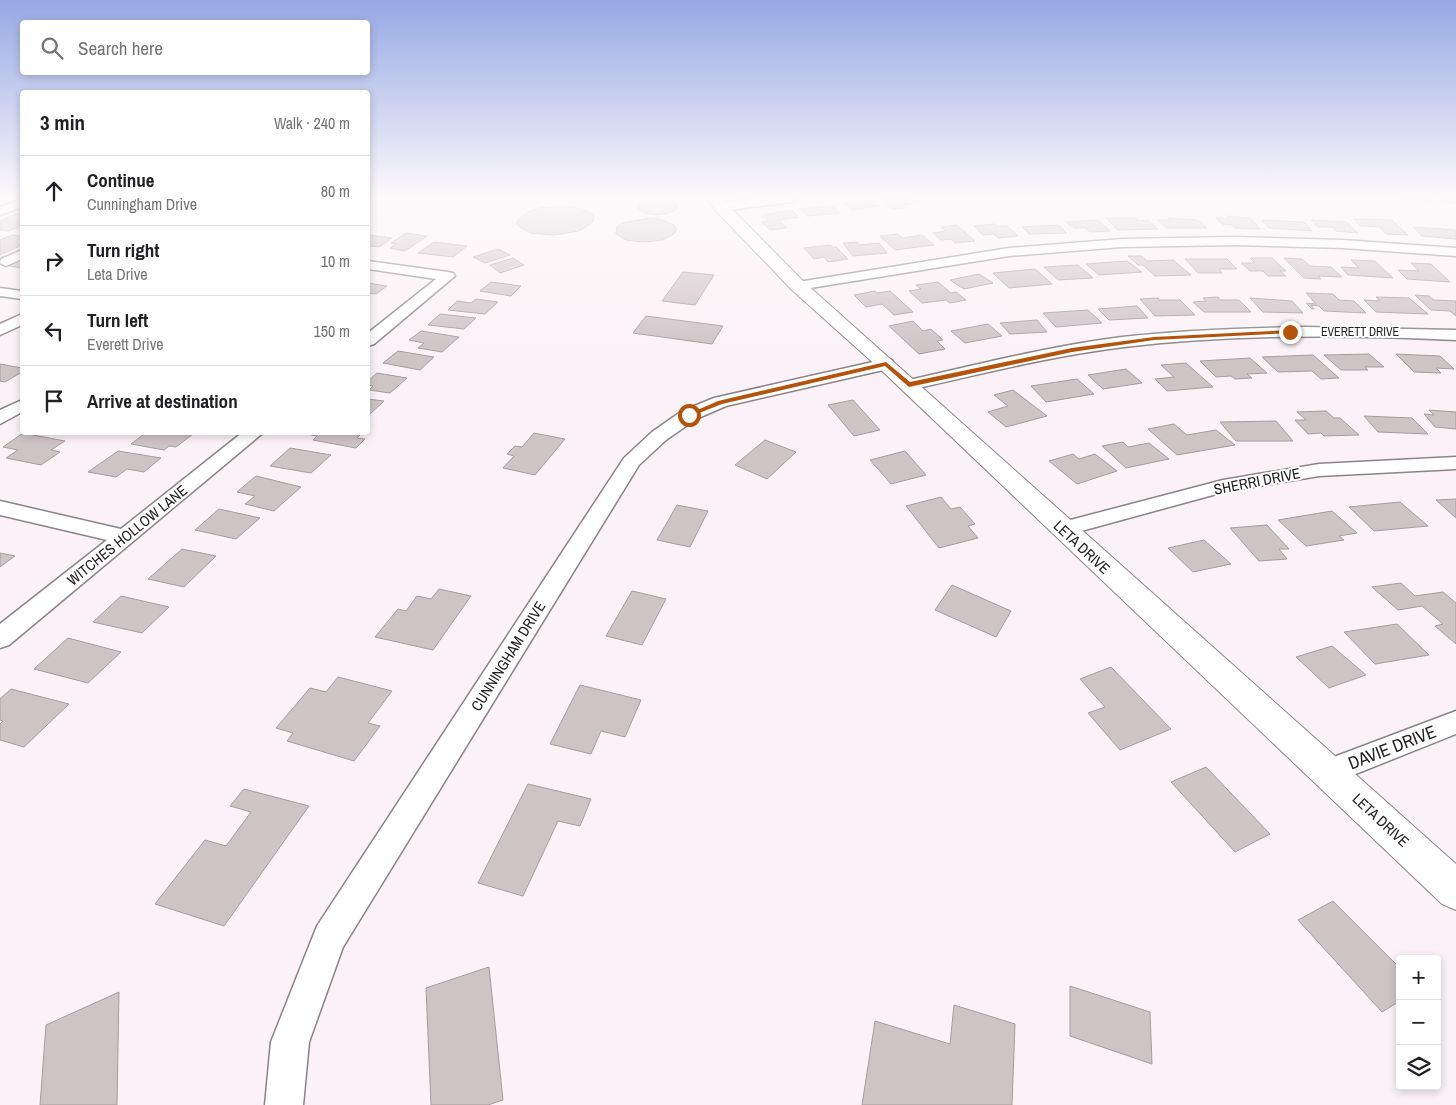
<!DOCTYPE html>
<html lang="en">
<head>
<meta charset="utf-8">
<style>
  :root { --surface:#fff; --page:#f2f2f2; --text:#202124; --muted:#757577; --line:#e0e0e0 }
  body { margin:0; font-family:"Archivo Narrow",sans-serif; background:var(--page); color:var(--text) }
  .controls { position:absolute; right:15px; bottom:15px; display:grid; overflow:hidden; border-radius:5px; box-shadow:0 2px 8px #0003 }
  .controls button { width:45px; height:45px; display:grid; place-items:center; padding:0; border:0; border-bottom:1px solid var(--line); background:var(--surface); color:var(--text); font:25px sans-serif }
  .stop { position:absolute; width:15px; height:15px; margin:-11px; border:4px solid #b45309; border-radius:50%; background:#fff }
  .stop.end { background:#b45309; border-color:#fff; box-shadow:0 1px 5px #0008 }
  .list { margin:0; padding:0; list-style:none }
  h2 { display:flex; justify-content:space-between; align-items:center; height:65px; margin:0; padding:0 20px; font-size:21px }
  h2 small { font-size:16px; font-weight:400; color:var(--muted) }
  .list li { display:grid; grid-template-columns:32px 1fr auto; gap:15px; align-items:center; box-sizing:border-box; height:70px; padding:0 20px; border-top:1px solid var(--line) }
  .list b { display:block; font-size:19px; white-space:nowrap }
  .list p { margin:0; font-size:16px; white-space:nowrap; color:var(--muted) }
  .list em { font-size:16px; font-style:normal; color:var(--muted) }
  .icon { flex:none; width:28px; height:28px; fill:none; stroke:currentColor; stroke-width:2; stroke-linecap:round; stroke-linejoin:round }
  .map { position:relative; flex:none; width:1456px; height:1105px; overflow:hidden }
  .search { position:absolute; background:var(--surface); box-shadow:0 2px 8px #0003; left:20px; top:20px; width:350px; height:55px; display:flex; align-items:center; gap:12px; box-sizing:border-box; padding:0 18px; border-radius:5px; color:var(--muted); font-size:19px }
  .panel { position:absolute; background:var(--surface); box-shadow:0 2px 8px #0003; left:20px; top:90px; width:350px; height:345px; border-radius:5px }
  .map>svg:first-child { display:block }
  .building { fill:#cdc4c6; stroke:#a59d9e }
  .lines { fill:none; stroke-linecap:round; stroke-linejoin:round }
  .street-casing { stroke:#8b8487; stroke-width:3 }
  .secondary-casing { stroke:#8b8487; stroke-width:2 }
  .street { fill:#fff; fill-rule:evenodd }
  .secondary { fill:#fff; fill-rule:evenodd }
  .route { fill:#b45309 }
  .labels { text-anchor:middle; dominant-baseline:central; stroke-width:4; stroke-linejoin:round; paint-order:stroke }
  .far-street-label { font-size:12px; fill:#252224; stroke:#fff }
  .street-label { font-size:15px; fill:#252224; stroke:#fff }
  .near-street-label { font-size:18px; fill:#252224; stroke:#fff }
</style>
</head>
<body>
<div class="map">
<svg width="1456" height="1105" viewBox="0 0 1456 1105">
  <rect width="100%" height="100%" fill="#faf2f6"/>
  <path class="building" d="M896,198H913L919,203L902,205L905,208L893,209L882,199Z
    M1395,198H1427L1431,202Z
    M1437,198H1456V203L1441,202Z
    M655,200L673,202L676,204L677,209L670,213L657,215L644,213L637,209L639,204Z
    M871,200L879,206L851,210L844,203Z
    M563,206L575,207L591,213L594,217L593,222L579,231L554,235L530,233L517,225V221L528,212L539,208Z
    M832,206L840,213L808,216L801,209Z
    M792,210L799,217L779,220L787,228L770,230L762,222L768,221L761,215Z
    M22,212V225L9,231L0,230V221Z
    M1227,216L1250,218L1260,229L1234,228L1232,225L1222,224L1216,218H1229Z
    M650,218L660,219L674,225L676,229L675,233L663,240L644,242L626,240L616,234L617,227L622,223Z
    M1106,218H1135L1139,221L1148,220L1158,229L1118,230Z
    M1168,218L1198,220L1207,228H1167L1158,220H1171Z
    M1354,219L1392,220L1408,235L1386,234L1380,227L1360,226Z
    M1098,220L1110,231L1090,232L1086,228H1074L1066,222Z
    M1262,220L1304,222L1312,231L1269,228Z
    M1311,220L1347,222L1358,233L1336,231L1332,227H1318Z
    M995,224L998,226H1007L1018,236L998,238L994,234L983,235L974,226Z
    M957,225L975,241L955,243L951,239L941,240L933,233L946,231L941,227Z
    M1058,225L1067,233L1029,234L1022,227Z
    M1413,227L1456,230V239L1422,236Z
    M406,233L427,236L405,251L390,248L396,244L391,243Z
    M898,234L902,238L922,235L934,245L895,250L880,236Z
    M12,235L22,236V245L0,255V240Z
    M368,235L392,238L379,247L368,246Z
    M434,242L467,246L453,257L418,253Z
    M857,242L859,245L879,243L887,253L853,256L843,243Z
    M830,245L833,247H836L848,259L828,262L824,257L814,259L804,248Z
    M498,249L510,255L485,263L473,257Z
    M1128,256H1142L1147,261L1173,260L1191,275L1155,276L1143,265H1138Z
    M513,258L524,265L500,273L490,265Z
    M1250,258H1272L1286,271H1280L1286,276H1268L1263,271H1250L1241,263H1255Z
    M1284,258L1302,259L1310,266L1331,267L1342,277L1318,276L1321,279L1304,278Z
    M22,259V268L9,266Z
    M1185,259H1227L1237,269H1219L1222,273H1198Z
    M1351,260L1375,261L1393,278L1348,275L1341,267L1359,268Z
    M1127,261L1142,272L1099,275L1086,264Z
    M1411,263L1431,264L1450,282L1407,279L1398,270L1419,271Z
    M1078,265L1093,278L1058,280L1044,267Z
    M1035,269L1052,284L1009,288L993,273Z
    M683,272L714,275L695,305L662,301Z
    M979,274L993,283L964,289L950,280Z
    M491,282L521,286L511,296L480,291Z
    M938,282L951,293L956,292L966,300L950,303L946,300L922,303L909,291L921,289L916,285Z
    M368,283L387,286L376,294L368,293Z
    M875,291L877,293L890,291L913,312L894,315L882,304L866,307L854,295Z
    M1306,293L1333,294L1339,300L1354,301L1366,313L1324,311L1319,306L1311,305L1314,309H1312L1306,303L1316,304Z
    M1415,295L1429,296L1434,300L1456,301V316L1450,311L1431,310Z
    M1218,297L1220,300H1239L1251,312H1204L1193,302L1206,301L1203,298Z
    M1376,297L1409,298L1428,314L1376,312L1364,300L1380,301Z
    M1158,298L1159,300H1180L1195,315L1155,316L1140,299Z
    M1250,298L1292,301L1303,313L1263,312Z
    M476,299L498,302L485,314L448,310L457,301L471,303Z
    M1137,306L1148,318L1109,320L1098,309Z
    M1088,310L1102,323L1056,327L1043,313Z
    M440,314L476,318L464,329L428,325Z
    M646,316L723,326L712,344L633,333Z
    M1037,320L1047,332L1010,334L1000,323Z
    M913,321L923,331L931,329L943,340L937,341L945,349L919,354L889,326Z
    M988,324L1002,336L965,343L951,331Z
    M421,331L459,337L442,352L418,348L424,343L409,340Z
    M398,351L434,357L420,370L383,363Z
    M1369,354L1384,367H1365L1368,370H1341L1324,355Z
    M1396,354L1440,356L1454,369L1436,368L1441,373L1414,372Z
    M1313,355L1339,378L1321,379L1312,371L1278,372L1262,357Z
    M1250,358L1267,373L1247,374L1252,378L1235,379L1231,376L1216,377L1200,361Z
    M1186,363L1213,387L1167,391L1155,379L1174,377L1161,365Z
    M0,364L22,368V372L5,382L0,381Z
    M1126,369L1142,383L1103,389L1088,375Z
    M377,373L407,378L390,393L369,390L373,386L368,385V381Z
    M1077,379L1094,394L1046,402L1031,386Z
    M1013,390L1047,416L1006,427L988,412L1008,406L994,395Z
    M368,399L384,401L368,416Z
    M853,400L880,430L854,436L828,405Z
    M1429,410L1456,412V429L1435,427L1424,414L1434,415Z
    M1326,411L1334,418H1340L1359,435L1324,436L1321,433L1308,434L1295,420H1306L1297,412Z
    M1364,416L1412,418L1428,434L1378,432Z
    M1276,421L1293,441H1236L1220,422Z
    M1174,424L1187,435L1216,430L1235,445L1177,455L1148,429Z
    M147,432H183L193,434L176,447L169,446L164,450L131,444Z
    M310,432H363L357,438L365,439L356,448L313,440L317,436L307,434Z
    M23,433L65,441L51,450L60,452L41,465L6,458L18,450L3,447Z
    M534,433L565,439L535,475L503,468L514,456L507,454L515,446L522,447Z
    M765,440L796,452L767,479L735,465Z
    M1123,442L1128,447L1149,443L1169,459L1126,468L1102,446Z
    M290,448L331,455L311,473L270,466Z
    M118,451L161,458L144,472L127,469L116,477L88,472Z
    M905,451L926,475L891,484L870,460Z
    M1073,454L1079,459L1095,454L1117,471L1077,484L1049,461Z
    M256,476L301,487L274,511L245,504L255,496L237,492Z
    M941,497L951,509L960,507L975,524L968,526L978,538L939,548L906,506Z
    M1456,499V518L1436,500Z
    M1400,502L1428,526L1374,531L1349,507Z
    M677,505L708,511L690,547L657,540Z
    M219,509L260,518L236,539L195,530Z
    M1332,511L1357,533L1339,536L1344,540L1306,546L1278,520Z
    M1267,525L1289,549H1279L1287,559L1259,561L1230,528Z
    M1204,540L1231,564L1193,572L1168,548Z
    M182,549L216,556L184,587L148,579Z
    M0,553L15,556L0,567Z
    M1401,583L1415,596L1443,592L1456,603V644L1435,626L1443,624L1422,606L1398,610L1372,587Z
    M952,585L1011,611L996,637L935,610Z
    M439,589L471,596L433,650L375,637L398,609L406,611L417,596L431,599Z
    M632,591L666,599L642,645L606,636Z
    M121,596L169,607L142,633L93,622Z
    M1397,624L1429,655L1375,664L1344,632Z
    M68,638L121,652L88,683L34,669Z
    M1332,646L1366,675L1329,688L1296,657Z
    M1111,667L1171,729L1120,750L1088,713L1105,707L1080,679Z
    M338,677L392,691L368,723L380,726L354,761L287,741L293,733L276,728L310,688L326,692Z
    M580,685L641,700L625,737L601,731L591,754L550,744Z
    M11,689L69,704L24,747L0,740V724L3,721L0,720V699Z
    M1206,767L1270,834L1235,852L1171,782Z
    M528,784L591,799L580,826L558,821L523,896L478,883Z
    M244,789L309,806L224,926L155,904L205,840L226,846L251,812L230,806Z
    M1333,901L1400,968V1001L1382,1012L1298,920Z
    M489,967L503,1100L488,1105H431L426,988Z
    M1070,986L1150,1012L1152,1064L1070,1036Z
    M119,992L117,1105H40L46,1025Z
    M954,1005L1015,1024L1012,1105H862L875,1021L950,1044Z"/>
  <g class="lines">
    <defs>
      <path id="street" d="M765,198H798L792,202L720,211L714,207L720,203Z
        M22,199V207L0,215V207Z
        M1235,237L1343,240L1456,248V256L1343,248L1235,245L1122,247L1009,256L798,290L793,289L791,286L793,283L798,282L1009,248L1122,239Z
        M22,250V259L6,266L0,263L1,259Z
        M368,261L448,272L453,273L455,276L374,344L368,346V333L436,279L368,269Z
        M0,288L22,291V299L0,296Z
        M22,314V325L0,335V324Z
        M1305,327L1456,330V340C1345,335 1234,334 1124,347C1051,356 980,374 909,390L903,389L900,385L903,381L909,380C980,364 1050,346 1122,337C1183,330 1244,328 1305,327Z
        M886,359L892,360L894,364L892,368L726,406L696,419L666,440L639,465L343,947L309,1042L303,1105H265L271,1042L317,926L624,458L652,432L682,411L714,398Z
        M22,400V412L0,424V410Z
        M243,432H264L9,645L0,648V624L107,540L0,515V501L121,529Z
        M1456,457V469L1319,476L1224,492L1063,536L1055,534L1052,529L1055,524L1223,480L1319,464Z
        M1456,711V734L1328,785L1318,781L1313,772L1318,763Z"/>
      <path id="secondary" d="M707,198H721L804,282L1456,864V910L1442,904L879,368L792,290L715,210Z"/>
    </defs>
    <use href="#street" class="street-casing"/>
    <use href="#secondary" class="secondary-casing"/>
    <use href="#street" class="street"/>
    <use href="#secondary" class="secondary"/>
  </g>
  <linearGradient id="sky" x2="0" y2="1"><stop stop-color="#96a8e4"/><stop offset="0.56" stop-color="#fdf9fb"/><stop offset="1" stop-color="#fdf9fb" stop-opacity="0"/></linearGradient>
  <rect width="1456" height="352" fill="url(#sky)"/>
  <path class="route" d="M1290,330L1292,333L1154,340L1072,352L909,387L885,366L722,404L689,417L686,415L718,401L886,362L910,382L1072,348L1154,337Z"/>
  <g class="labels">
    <g class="far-street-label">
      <text x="1360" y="332">EVERETT DRIVE</text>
    </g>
    <g class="street-label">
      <text transform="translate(1257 481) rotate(-11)">SHERRI DRIVE</text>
      <text transform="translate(127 535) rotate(-39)">WITCHES HOLLOW LANE</text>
      <text transform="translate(1082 547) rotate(43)">LETA DRIVE</text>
      <text transform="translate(508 656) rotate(-58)">CUNNINGHAM DRIVE</text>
      <text transform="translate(1381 820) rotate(43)">LETA DRIVE</text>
    </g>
    <g class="near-street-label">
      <text transform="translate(1392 747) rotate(-21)">DAVIE DRIVE</text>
    </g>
  </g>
</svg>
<div class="controls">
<button>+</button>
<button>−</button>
<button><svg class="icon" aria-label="layers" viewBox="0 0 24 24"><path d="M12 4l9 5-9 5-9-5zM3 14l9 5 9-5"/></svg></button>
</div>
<div class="stop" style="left:689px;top:415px"></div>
<div class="stop end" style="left:1290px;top:332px"></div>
<div class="search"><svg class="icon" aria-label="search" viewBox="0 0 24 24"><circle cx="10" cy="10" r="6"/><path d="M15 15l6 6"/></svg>Search here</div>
<section class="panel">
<h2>3 min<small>Walk · 240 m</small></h2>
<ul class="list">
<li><svg class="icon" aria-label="ahead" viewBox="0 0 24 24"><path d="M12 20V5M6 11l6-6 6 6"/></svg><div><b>Continue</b><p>Cunningham Drive</p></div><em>80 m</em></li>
<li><svg class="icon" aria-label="right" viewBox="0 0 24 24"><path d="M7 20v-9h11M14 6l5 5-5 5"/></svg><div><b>Turn right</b><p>Leta Drive</p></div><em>10 m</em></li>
<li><svg class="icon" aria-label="left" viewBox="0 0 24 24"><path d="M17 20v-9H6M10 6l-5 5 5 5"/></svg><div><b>Turn left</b><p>Everett Drive</p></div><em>150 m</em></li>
<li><svg class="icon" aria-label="arrive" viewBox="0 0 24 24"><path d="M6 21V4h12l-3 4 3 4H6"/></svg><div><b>Arrive at destination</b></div></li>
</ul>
</section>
</div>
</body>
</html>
